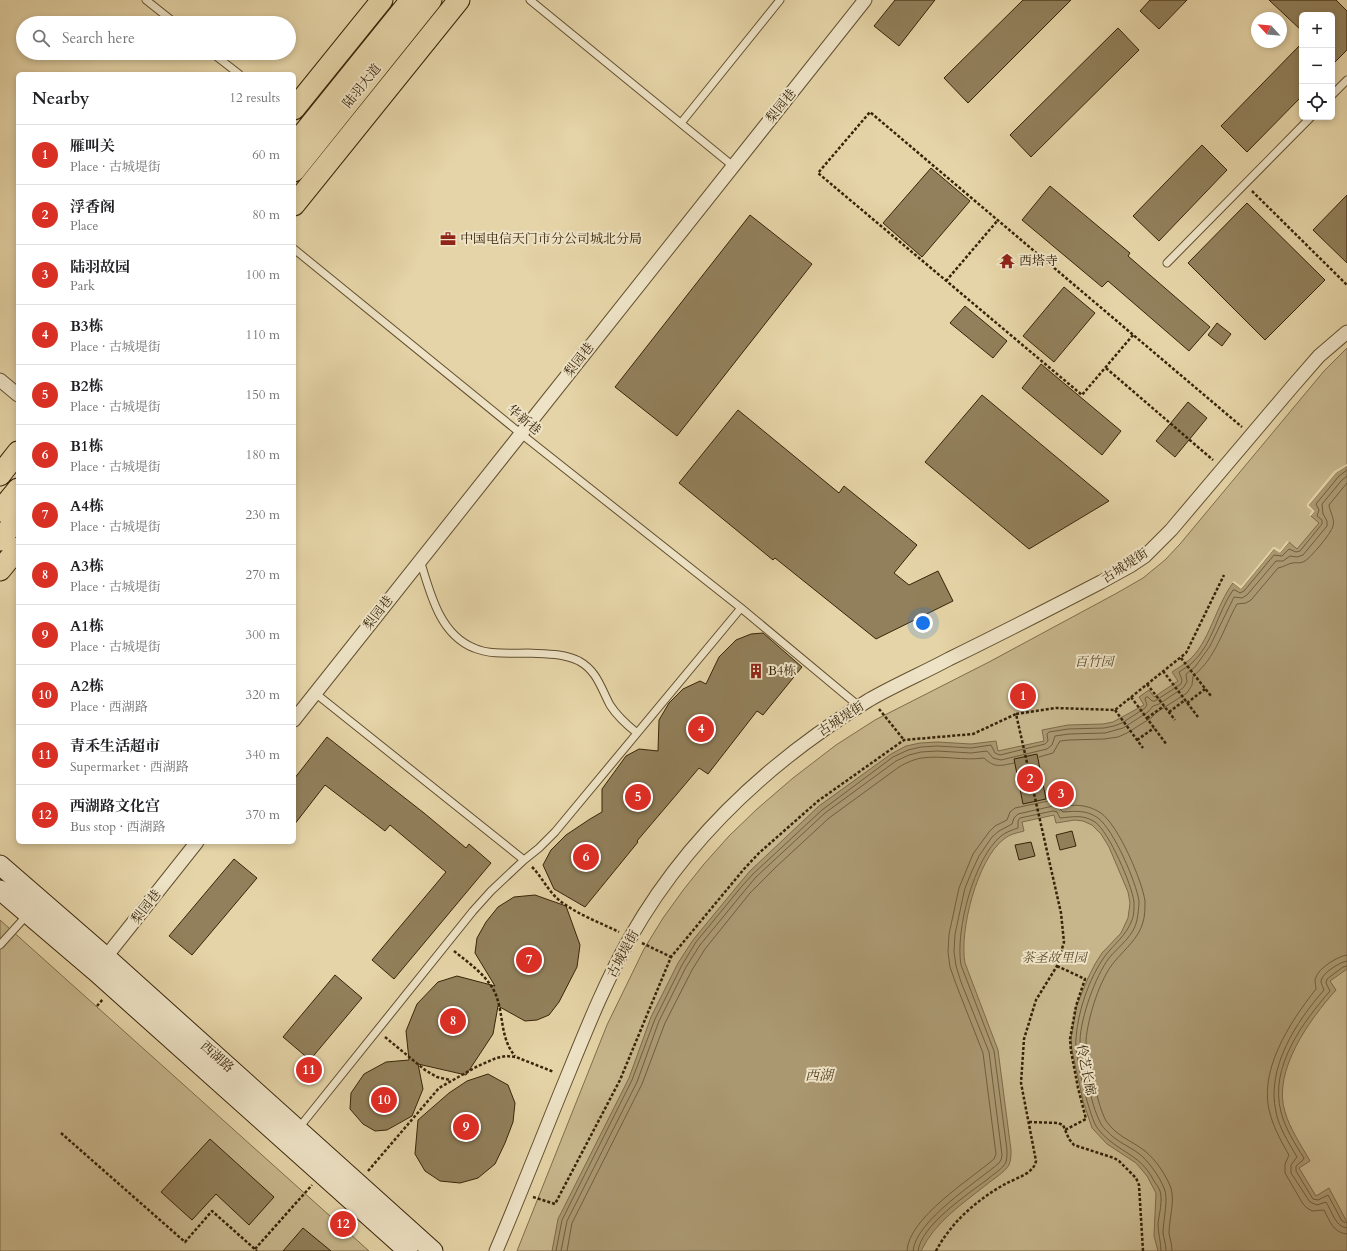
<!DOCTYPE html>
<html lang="en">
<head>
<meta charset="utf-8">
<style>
  :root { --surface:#fff; --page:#f2f2f2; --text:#202124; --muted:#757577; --line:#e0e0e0; --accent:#d93025 }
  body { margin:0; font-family:Cardo,"Noto Serif SC",serif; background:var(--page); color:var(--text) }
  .controls { position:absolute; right:12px; top:12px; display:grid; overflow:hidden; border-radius:6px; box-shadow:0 2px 6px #0003 }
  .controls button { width:36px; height:36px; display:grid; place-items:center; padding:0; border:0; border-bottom:1px solid var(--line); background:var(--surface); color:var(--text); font:20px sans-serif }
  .compass { position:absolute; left:1251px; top:12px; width:36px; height:36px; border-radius:50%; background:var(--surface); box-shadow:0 2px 6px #0003; rotate:296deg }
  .you { position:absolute; left:923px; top:623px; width:14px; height:14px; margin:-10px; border:3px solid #fff; border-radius:50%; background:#1a73e8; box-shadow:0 0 0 6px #1a73e833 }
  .badge { display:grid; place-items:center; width:26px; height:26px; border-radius:50%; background:var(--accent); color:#fff; font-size:13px; font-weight:700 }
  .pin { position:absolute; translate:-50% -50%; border:2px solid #fff; box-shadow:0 1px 4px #0006 }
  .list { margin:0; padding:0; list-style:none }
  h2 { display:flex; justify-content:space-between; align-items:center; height:52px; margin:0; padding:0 16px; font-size:17px }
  h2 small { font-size:13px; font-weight:400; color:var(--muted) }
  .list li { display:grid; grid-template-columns:26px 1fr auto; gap:12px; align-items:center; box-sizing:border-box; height:60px; padding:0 16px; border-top:1px solid var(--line) }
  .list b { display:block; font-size:15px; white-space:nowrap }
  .list p { margin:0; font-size:13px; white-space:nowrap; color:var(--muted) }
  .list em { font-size:13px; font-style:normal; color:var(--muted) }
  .icon { flex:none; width:22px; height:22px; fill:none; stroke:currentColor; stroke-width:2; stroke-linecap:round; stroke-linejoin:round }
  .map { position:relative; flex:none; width:1347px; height:1251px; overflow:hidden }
  .search { position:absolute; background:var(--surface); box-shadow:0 2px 6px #0003; left:16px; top:16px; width:280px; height:44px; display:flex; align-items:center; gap:10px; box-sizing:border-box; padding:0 14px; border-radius:22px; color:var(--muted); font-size:15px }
  .panel { position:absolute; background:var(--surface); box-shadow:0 2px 6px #0003; left:16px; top:72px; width:280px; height:772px; border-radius:6px }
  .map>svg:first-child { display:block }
  .green { fill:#c7b68c; stroke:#7f6d4a }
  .water { fill:#aa9871; stroke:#7c6a47 }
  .pier { fill:#e5d4a7 }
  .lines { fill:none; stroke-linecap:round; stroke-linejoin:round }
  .shore { stroke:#705e3c; stroke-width:1 }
  .building { fill:#91805b; stroke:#372408 }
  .lane-casing { stroke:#625030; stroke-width:9 }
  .street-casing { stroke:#625030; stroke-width:15 }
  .secondary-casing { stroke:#372408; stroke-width:21 }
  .primary-casing { stroke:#372408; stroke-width:23 }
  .path { stroke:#372408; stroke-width:2.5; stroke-dasharray:3 2; stroke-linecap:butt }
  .lane { stroke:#eee3c6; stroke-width:7 }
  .street { stroke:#eee3c6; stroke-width:13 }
  .secondary { stroke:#eee3c6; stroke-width:19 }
  .primary { stroke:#e5d4a7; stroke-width:21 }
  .labels { text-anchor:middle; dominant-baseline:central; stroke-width:4; stroke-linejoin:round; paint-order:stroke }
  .street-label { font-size:13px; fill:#372408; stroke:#eee3c6 }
  .poi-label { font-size:13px; fill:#372408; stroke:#eee3c6; text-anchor:start }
  .park-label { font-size:13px; font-style:italic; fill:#5b4829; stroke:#eee3c6 }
  .water-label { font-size:14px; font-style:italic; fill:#5a4728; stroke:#eee3c6 }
</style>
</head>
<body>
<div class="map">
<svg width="1347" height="1251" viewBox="0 0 1347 1251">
  <rect width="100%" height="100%" fill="#e5d4a7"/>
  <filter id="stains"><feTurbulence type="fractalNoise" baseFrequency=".005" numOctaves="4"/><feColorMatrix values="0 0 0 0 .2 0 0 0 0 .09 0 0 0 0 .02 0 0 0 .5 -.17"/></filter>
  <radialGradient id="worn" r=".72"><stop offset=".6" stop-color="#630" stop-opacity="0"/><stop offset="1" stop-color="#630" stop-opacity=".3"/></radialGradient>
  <path class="green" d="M1347,348V1251H517L607,1025L644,949L663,918L684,889L704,864L729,836L757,809L793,778L836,745L875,720L989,662L1117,593L1143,578L1165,560L1180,544L1324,371Z
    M0,920L369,1251H0Z"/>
  <path class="water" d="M1347,466V969L1330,981L1336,990C1310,1019 1272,1071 1285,1112C1290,1129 1301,1145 1310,1161L1299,1168L1316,1196L1329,1188L1347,1222V1251H1158L1154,1236L1156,1193L1147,1176L1136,1163L1107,1144L1092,1128L1083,1101L1072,1050L1071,1038L1077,1005L1088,978L1095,964L1102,953L1121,933L1128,918L1130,903L1128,892L1109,847L1101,834L1092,825L1083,821L1075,820L1056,823L1054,815L1022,822L1024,831C1017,833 1010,834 1004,839C977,859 959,932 965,963L998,1050L1011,1150C1011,1155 1011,1160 1009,1165C1004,1173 993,1179 986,1185C961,1205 935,1222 921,1251H552L558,1219L629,1078L651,1017L678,963L693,940L739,884L750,871L819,806L891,754L906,746L920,743L937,742L971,744L996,741L998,751L1044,741L1042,730L1068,725L1103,724L1113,722L1144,705L1139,697L1149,690L1154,697L1178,681L1172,672C1178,668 1183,665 1188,661C1209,644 1216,605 1233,583L1241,589L1275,548L1280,553L1289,542L1297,549L1319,523L1311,516L1315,511L1309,505L1336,473Z"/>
  <path class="pier" d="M1347,464V466L1336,473L1309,505L1315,511L1311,516L1309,515L1312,511L1307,507V504L1334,471Z
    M1287,541L1289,542L1280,553L1274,549L1241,589L1232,582L1234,581L1241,586L1273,547H1275L1280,550Z"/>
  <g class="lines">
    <path class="shore" d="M1039,757L1053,753L1060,741L1069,740L1104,739L1118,737L1127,733L1151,718L1157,712L1187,693L1192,685L1193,676C1216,658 1223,629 1237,604L1246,603L1251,600L1278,568C1284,567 1289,563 1293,563C1297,562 1300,564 1305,561C1311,557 1331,534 1333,526C1335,519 1330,512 1329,505L1347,483
      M1347,955C1338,956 1319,968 1316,977C1314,981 1316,985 1316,989C1290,1022 1256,1073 1271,1117C1275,1130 1282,1143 1289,1155L1285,1164V1173L1303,1204L1307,1208L1312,1211L1324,1210C1330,1221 1333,1233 1347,1234
      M1347,961C1340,962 1322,973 1321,981C1321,984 1323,987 1324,990C1296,1022 1266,1068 1276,1112C1279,1128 1289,1143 1297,1157L1291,1165V1173L1310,1202L1317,1205L1326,1202C1332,1211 1335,1227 1347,1228
      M1347,966L1343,967L1327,979L1326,983L1330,991C1303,1022 1269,1067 1281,1112C1285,1128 1295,1144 1304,1158L1303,1160L1296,1166V1171L1313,1199L1318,1200L1328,1195L1342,1221L1347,1223
      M556,1251L562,1220L632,1080L655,1019L682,965L696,942L742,886L753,874L822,810L893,757L908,750L921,747L937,746L971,748L991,745L995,753L1000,755L1045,744L1048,741L1047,734L1049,732L1068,729L1104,728L1114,726L1122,723L1145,708L1147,705L1145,699L1146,697H1148L1152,701H1155L1181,684L1182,680L1179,672C1183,669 1188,667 1192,663C1213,644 1217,613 1233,590H1235L1240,593L1244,591L1274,555L1282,556L1289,549L1296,552L1300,551L1322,524V520L1317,516L1319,510L1316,504L1339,476L1347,470
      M561,1251L567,1221L637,1082L659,1021L686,967L700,945L746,889L756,877L825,813L896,761L909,755L921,752L937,751L971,753L987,751L993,758L1001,760L1047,749L1052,745L1055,736L1069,734L1105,733L1123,728L1148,712L1153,706L1159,704L1183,688L1187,682L1186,674L1195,667L1210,646L1234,597L1242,598L1247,595L1276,561H1283L1290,556L1297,557L1303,555L1327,526V521L1323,514L1322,504L1342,480L1347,476
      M567,1251L572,1223L642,1084L665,1023L692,970L705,949L750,893L777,866L829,818L899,767C906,763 914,759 922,758C942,755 963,761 984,758C995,768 999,766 1014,763
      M907,1251C908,1218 971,1179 994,1159L996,1154L983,1053L956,984L950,967L948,952L949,934L959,888L973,854L989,832L995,826L1007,820L1010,812L1015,808L1053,800L1060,801L1066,806C1079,804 1090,806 1101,813C1118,825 1142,880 1145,901C1145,907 1145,916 1143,922C1139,938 1125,949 1115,961C1100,978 1088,1017 1086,1040C1086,1050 1089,1060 1091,1070C1095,1086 1098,1104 1105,1119C1107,1123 1111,1127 1115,1131C1124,1139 1135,1143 1145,1151C1156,1160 1166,1175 1171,1188C1175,1202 1169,1219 1169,1233C1170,1239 1172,1245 1172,1251
      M913,1251C915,1221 977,1182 999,1163L1001,1160L1002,1155L989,1052L961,982L956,966L954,952L955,934L965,888L972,871L979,856L992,837L999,831L1012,824L1014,818L1018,814L1053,806L1059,808L1063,812C1076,811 1087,810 1098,818C1114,830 1136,882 1139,901C1139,907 1138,914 1137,920C1134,936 1119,946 1109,958C1095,977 1081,1017 1080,1040C1080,1050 1083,1060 1085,1070C1089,1087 1092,1106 1100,1122C1102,1127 1108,1132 1112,1136C1121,1144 1133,1148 1142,1156C1151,1165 1159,1176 1164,1188C1169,1198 1163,1221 1163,1233C1164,1239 1166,1245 1166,1251
      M918,1251C921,1225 968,1194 988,1179C993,1174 1003,1169 1006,1162C1007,1158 1007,1154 1007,1150L994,1051L961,965C955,931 974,858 1001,836C1006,832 1012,830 1018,828V821L1020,818L1053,811L1057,812L1060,818C1073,817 1083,814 1095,822C1109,832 1132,885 1134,902C1134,907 1134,916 1132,920C1126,936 1114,944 1105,956C1089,978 1078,1011 1076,1038C1074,1054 1088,1111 1096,1126C1099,1131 1105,1137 1110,1141C1128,1155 1143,1159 1154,1181C1156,1184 1159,1188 1160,1191C1163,1201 1159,1214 1158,1224C1158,1233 1161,1242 1161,1251"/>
  </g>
  <path class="building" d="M895,0H935L899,46L874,26Z
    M1023,0H1071L968,103L944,78Z
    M1150,0H1187L1159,29L1140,11Z
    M1269,0H1336L1347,11V50L1332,65V15H1302V31Z
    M1118,28L1139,50L1031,157L1010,135Z
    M1302,43V96L1247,152L1221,126Z
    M1202,145L1227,170L1159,241L1133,216Z
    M931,168L970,201L922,257L883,223Z
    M1050,186L1130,253L1128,256L1210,327L1189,351L1108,281L1102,287L1022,220Z
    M1347,195V263L1313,230Z
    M1247,203L1325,280L1265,340L1188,263Z
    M750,215L812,264L677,436L615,387Z
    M1064,287L1095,313L1054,362L1023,336Z
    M965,306L1007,341L993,358L950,323Z
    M1217,323L1231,334L1222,346L1208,335Z
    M1041,364L1121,431L1102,455L1022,388Z
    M982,395L1109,501L1029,549L925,462Z
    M1188,402L1207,418L1175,457L1156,441Z
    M738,410L839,493L844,486L917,545L894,573L909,585L938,571L953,601L876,639L775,558L773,560L679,483Z
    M763,633L802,667L763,715L757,711L708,774L699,768L637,841L638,842L585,907L554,889L543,865L551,850L566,835L590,819L602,812V789L626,756L639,749L658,751L659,720L669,703L683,689L700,681L706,684L719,657L736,640L751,634Z
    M327,737L424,813L466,848L469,844L491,863L394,979L372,960L446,872L390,825L385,831L325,785L294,825V779Z
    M1037,754L1046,799L1023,804L1014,759Z
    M1072,831L1076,846L1060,850L1056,835Z
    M1031,842L1035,856L1019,860L1015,845Z
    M234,859L257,878L192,955L169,936Z
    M535,895L566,906L580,945L577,967L559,1002L549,1015L537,1020L525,1021L498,1006L493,1034L466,1075L418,1064L423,1089L412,1116L387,1130L375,1131L363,1124L350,1109L351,1093L364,1074L386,1062L409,1060L406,1031L417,1004L438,982L457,976L495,986L475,953L477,938L486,922L498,907L514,897Z
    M335,975L362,998L310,1060L283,1037Z
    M488,1074L508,1085L515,1103L513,1122L505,1143L495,1164L478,1178L460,1183L440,1181L425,1171L415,1154L418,1120L449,1093L467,1081Z
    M210,1139L274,1197L249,1225L216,1194L192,1220L161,1192Z
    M303,1228L331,1251H283Z"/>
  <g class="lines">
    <defs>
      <path id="lane" d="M146,0L175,23
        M530,0L733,166
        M212,53L239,74
        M1332,95L1347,80
        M681,123L780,0
        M294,249L520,433L741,608L860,707
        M1167,263L1311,117
        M420,560C430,592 439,634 474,648C490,655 511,653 528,653C546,654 563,653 579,661C597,671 601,688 610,705C617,716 627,725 637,733
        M315,693L524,860L539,848L555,832L741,608
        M0,945L28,914
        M298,1129L473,911L491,891L524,860"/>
      <path id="street" d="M0,380L18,395
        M294,720L865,0
        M101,963L197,842
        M496,1251C519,1197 540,1143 562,1089C583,1038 603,986 630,938C687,837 771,760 869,700C895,685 923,673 949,659C1000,634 1051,608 1101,582L1130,566L1145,556L1171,530L1292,387L1319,356L1347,332"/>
      <path id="secondary" d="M0,865L106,957L433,1251
        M0,890L95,971L408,1251"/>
      <path id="primary" d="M294,109L382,0
        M294,145L411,0
        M294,171L431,0
        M294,205L459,0
        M0,475L18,452
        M0,511L18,489
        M0,540L18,517
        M0,570L18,548"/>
    </defs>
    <use href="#lane" class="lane-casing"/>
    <use href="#street" class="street-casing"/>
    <use href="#secondary" class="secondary-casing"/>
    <use href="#primary" class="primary-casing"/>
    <path class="path" d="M1252,191L1347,285
      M946,281L998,220
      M1133,335L1082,395L818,173L870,112L1242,427
      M1106,368L1213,460
      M1181,658L1211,696
      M1163,671L1198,717
      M1147,684L1175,720
      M1131,697L1167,745
      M1187,703L1205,689
      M879,709L904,740
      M1115,710L1143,748
      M1169,712L1185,700
      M1147,718L1164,706
      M1137,740L1154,728
      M532,867C542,877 548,891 559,900C576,914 599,922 619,932
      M642,943L671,957
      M454,951C470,964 488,976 496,995C504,1016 500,1038 515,1056
      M1057,966L1085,979L1076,1006L1070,1039L1071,1051L1078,1088L1086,1119L1065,1130
      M97,1006L103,999
      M385,1037L425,1070L437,1077L450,1080
      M1029,1122L1058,1123L1063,1125L1069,1139L1074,1145L1114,1158L1119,1161L1136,1178L1139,1185L1143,1251
      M61,1133L185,1242L212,1211L257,1251
      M368,1171L439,1088L476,1067L496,1058L506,1056L516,1057L554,1072
      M533,1197L555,1204L620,1080L671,957L744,869L759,853L818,801L904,740L973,734L1016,714
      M255,1249L312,1185
      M936,1251C951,1222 979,1198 1007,1183C1017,1178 1034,1173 1036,1161L1021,1083L1024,1039L1036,1000L1057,966L1064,942L1061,913L1016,714L1056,708L1115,710L1186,653L1224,575"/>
    <use href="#lane" class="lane"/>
    <use href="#street" class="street"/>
    <use href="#secondary" class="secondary"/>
    <use href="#primary" class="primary"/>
  </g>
  <defs>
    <symbol id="office-bare" viewBox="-9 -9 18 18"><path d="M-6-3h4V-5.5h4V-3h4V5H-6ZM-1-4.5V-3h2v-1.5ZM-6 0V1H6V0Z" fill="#8f2418" stroke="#eee3c6" stroke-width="2.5" paint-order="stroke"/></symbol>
    <symbol id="temple-bare" viewBox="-9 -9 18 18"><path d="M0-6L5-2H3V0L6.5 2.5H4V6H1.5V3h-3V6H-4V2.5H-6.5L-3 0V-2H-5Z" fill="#8f2418" stroke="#eee3c6" stroke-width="2.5" paint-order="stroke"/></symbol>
    <symbol id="building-bare" viewBox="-9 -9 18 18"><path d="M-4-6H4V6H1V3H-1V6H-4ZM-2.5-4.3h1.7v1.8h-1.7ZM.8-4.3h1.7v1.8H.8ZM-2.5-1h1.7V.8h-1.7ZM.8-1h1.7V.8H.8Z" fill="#8f2418" stroke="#eee3c6" stroke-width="2.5" paint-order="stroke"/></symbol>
  </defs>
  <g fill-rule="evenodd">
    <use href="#office-bare" x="437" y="228" width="22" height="22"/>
    <use href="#temple-bare" x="996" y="250" width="22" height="22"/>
    <use href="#building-bare" x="745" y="660" width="22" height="22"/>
  </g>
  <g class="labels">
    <g class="street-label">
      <text transform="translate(362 86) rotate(-51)">陆羽大道</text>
      <text transform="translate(781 106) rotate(-51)">梨园巷</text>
      <text transform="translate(579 360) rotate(-52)">梨园巷</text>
      <text transform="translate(524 420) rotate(39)">华新巷</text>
      <text transform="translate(1125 566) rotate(-33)">古城堤街</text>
      <text transform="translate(378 613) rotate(-52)">梨园巷</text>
      <text transform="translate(841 719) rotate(-33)">古城堤街</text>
      <text transform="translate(146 907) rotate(-52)">梨园巷</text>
      <text transform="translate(623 954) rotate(-62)">古城堤街</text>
      <text transform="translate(217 1057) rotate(42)">西湖路</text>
      <text transform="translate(1086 1070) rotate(79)">伶艺长廊</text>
    </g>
    <g class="poi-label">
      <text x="460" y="239">中国电信天门市分公司城北分局</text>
      <text x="1019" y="261">西塔寺</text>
      <text x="768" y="671">B4栋</text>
    </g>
    <g class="park-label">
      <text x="1094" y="662">百竹园</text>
      <text x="1054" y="958">茶圣故里园</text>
    </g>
    <g class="water-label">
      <text x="819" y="1075">西湖</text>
    </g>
  </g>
  <rect width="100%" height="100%" filter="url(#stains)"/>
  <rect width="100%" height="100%" fill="url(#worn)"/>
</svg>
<div class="controls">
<button>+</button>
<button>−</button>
<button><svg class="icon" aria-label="locate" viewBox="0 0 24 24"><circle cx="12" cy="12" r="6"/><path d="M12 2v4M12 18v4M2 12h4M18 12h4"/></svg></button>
</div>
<svg class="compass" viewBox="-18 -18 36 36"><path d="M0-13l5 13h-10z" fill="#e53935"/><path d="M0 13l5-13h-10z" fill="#757577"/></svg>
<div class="you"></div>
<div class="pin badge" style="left:1023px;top:696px">1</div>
<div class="pin badge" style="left:1030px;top:779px">2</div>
<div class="pin badge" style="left:1061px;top:794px">3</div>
<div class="pin badge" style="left:701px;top:729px">4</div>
<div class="pin badge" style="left:638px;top:797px">5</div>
<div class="pin badge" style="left:586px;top:857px">6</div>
<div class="pin badge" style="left:529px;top:960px">7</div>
<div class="pin badge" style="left:453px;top:1021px">8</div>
<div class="pin badge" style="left:466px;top:1127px">9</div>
<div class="pin badge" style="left:384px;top:1100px">10</div>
<div class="pin badge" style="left:309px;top:1070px">11</div>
<div class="pin badge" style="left:343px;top:1224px">12</div>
<div class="search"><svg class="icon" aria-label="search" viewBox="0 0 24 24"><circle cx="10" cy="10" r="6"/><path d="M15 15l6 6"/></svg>Search here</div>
<section class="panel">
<h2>Nearby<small>12 results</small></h2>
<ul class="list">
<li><span class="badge">1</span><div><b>雁叫关</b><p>Place · 古城堤街</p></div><em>60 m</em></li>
<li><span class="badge">2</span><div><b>浮香阁</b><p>Place</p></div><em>80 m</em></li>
<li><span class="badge">3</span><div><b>陆羽故园</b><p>Park</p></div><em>100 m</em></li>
<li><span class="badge">4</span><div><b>B3栋</b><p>Place · 古城堤街</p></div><em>110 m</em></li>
<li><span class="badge">5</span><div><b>B2栋</b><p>Place · 古城堤街</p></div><em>150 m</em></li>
<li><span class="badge">6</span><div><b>B1栋</b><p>Place · 古城堤街</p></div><em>180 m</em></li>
<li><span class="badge">7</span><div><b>A4栋</b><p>Place · 古城堤街</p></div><em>230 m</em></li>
<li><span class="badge">8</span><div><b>A3栋</b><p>Place · 古城堤街</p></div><em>270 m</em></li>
<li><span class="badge">9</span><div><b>A1栋</b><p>Place · 古城堤街</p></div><em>300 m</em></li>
<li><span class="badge">10</span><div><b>A2栋</b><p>Place · 西湖路</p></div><em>320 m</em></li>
<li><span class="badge">11</span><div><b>青禾生活超市</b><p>Supermarket · 西湖路</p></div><em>340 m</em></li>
<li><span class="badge">12</span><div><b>西湖路文化宫</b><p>Bus stop · 西湖路</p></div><em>370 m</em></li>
</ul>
</section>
</div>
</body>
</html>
